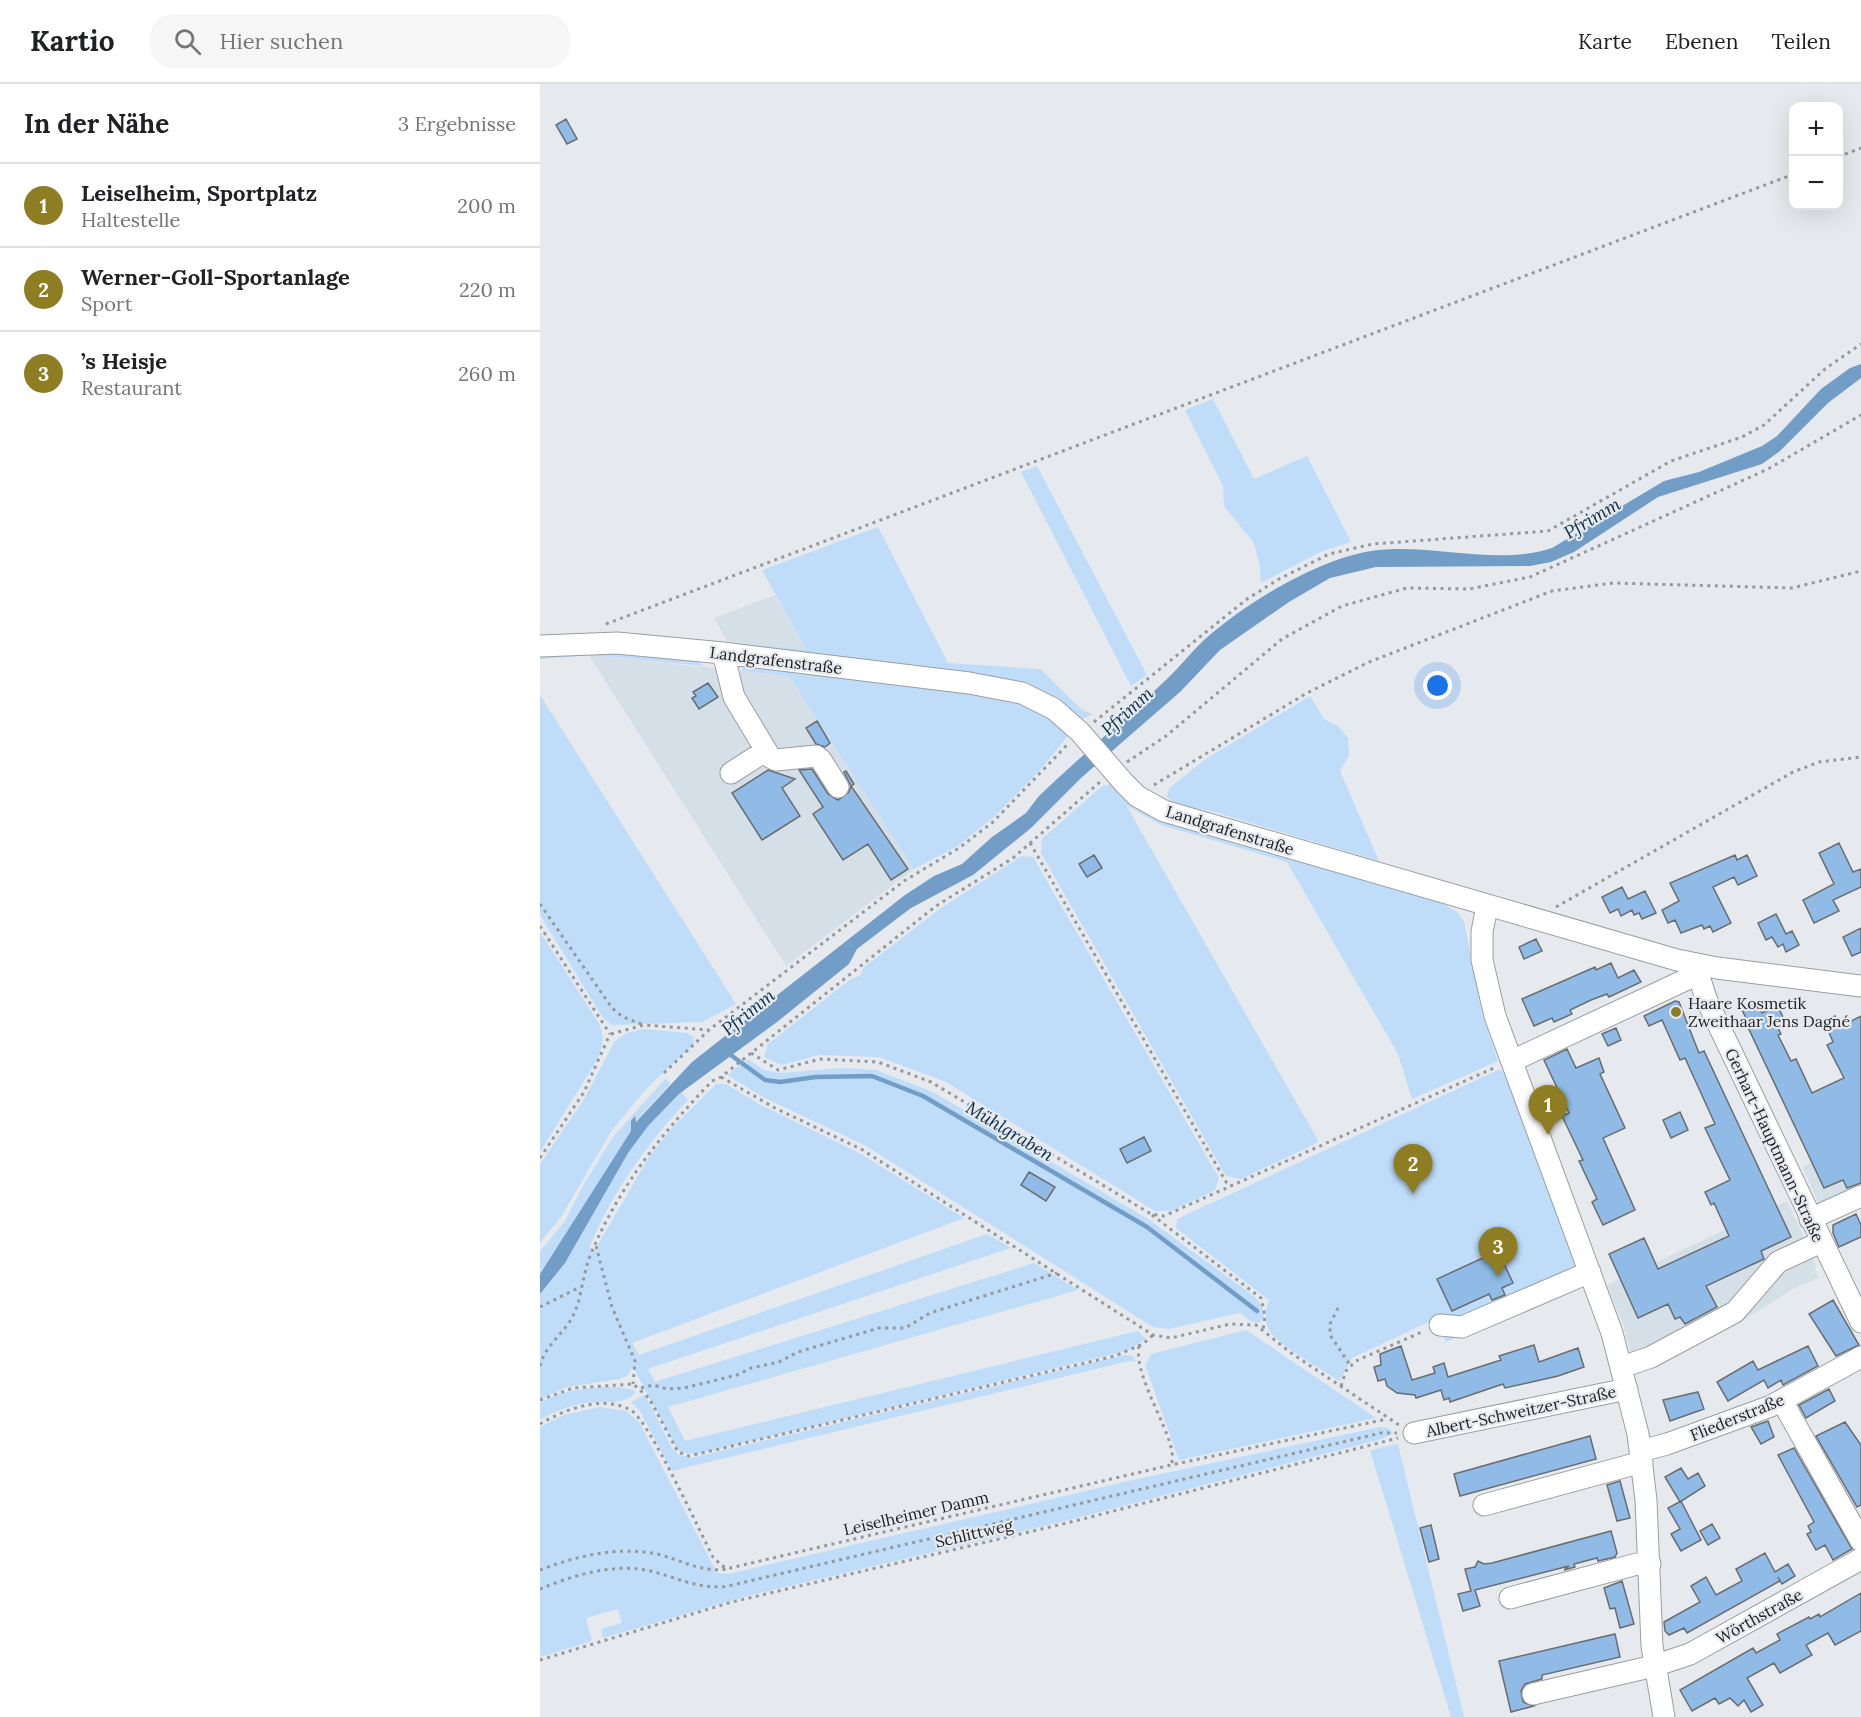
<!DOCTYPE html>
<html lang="de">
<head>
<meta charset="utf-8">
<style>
  :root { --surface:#fff; --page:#f6f6f6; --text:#202124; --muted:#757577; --line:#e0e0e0; --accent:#8e7d23 }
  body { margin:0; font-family:Lora,serif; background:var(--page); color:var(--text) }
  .controls { position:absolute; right:18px; top:18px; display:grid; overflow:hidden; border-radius:12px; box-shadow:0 6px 24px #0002 }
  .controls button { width:54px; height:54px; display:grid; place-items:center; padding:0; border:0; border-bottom:2px solid var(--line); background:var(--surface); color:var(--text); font:30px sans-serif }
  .you { position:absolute; left:898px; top:602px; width:21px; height:21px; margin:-15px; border:4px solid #fff; border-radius:50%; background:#1a73e8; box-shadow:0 0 0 9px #1a73e833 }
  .badge { display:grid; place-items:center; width:39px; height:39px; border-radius:50%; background:var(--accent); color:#fff; font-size:20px; font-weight:700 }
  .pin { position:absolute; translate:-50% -50px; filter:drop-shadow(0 2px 3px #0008) }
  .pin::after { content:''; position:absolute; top:32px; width:21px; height:18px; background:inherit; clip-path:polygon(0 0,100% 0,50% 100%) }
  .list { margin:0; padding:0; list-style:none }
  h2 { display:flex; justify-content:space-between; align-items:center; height:78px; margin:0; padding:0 24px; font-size:26px }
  h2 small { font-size:20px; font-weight:400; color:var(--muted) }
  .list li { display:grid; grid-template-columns:39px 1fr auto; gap:18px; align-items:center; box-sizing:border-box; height:84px; padding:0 24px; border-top:2px solid var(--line) }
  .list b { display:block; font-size:22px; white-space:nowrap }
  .list p { margin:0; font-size:20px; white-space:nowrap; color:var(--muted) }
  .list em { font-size:20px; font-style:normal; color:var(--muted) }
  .icon { flex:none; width:33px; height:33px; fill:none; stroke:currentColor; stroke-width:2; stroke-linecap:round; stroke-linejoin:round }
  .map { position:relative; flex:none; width:1321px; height:1633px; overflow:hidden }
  header { display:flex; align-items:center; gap:36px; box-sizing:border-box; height:84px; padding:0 30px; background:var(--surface); border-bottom:2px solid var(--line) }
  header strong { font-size:28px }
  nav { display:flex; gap:33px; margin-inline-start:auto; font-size:21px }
  .search { width:420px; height:54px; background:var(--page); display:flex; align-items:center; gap:15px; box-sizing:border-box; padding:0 21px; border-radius:24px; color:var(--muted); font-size:22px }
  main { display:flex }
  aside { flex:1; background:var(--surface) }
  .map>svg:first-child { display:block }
  .built { fill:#d5dfe8 }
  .green { fill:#bfdcf9 }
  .water { fill:#729dc6 }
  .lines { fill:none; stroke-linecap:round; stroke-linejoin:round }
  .stream { stroke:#729dc6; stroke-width:4.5 }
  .building { fill:#8fbbe6; stroke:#696d70; stroke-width:1.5 }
  .minor-casing { stroke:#9a9ea2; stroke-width:23 }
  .path { stroke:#95989b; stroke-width:3; stroke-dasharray:3 4.5; stroke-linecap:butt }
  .minor { stroke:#fff; stroke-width:21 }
  .poi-dot { fill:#8e7d23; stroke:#e6eaee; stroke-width:2 }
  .labels { text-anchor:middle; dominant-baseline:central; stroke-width:4.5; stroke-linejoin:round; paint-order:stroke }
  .street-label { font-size:16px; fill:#212224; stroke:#e6eaee }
  .poi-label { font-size:16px; fill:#212224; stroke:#e6eaee; text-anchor:start }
  .water-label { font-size:18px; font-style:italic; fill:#0a2c48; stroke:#e6eaee }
</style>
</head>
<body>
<header>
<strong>Kartio</strong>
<div class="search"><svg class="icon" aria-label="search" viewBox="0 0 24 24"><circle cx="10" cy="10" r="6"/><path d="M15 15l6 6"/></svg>Hier suchen</div>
<nav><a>Karte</a><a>Ebenen</a><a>Teilen</a></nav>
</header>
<main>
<aside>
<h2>In der Nähe<small>3 Ergebnisse</small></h2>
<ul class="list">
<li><span class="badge">1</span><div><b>Leiselheim, Sportplatz</b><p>Haltestelle</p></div><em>200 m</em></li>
<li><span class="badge">2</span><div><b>Werner-Goll-Sportanlage</b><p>Sport</p></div><em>220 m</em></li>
<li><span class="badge">3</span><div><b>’s Heisje</b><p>Restaurant</p></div><em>260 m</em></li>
</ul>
</aside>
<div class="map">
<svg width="1321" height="1633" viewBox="0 0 1321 1633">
  <rect width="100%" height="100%" fill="#e6eaee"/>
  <path class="built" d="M235,511L266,567L187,557L174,534Z
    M49,571L249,592L374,785L246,882Z
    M1321,1055V1099L1279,1119L1262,1083Z
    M1247,1117L1273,1173L1278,1194L1255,1204L1190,1244L1096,1289L1083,1240L1067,1201Z"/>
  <path class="green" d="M673,315L714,395L767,372L811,458L780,468L721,499L720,483L714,459L684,422L683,402L645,326Z
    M497,382L607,591L591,602L481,388Z
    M338,443L408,579L500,585L542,626L553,630L540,636L522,622L204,563L198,559L266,566L222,486Z
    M55,567L156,576L164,582L49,571L0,575V570Z
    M205,582L430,606L493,621L528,649V652L500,686L454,733L416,763L374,785L249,592L201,587Z
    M0,611L196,920L162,938L72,941L63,934L0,831Z
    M770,612L784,635L798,642L808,654L809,671L800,687L839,777L671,727L636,721L627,713L629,704L666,675Z
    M573,700L908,818L907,822L917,828L924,837L942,929L958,977L872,1015L858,970L747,778L621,741L586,721L779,1058L701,1095L686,1092L501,769L502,755L562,702Z
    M482,772L493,773L679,1094L675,1106L631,1127H615L406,998L339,973L279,971L241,981L224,973L228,960L311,895L321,891L323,884L401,824Z
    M0,848L59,939C66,955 62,966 54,981L0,1068Z
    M103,945L147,949L153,953L154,960L106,1005L72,1046L21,1133L0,1159V1080L43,1017L75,957L87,949Z
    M208,975L224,986L241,989L303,984L336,986L393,1008L608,1135L715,1213L722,1223L724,1233L719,1239L712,1238L699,1229L629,1245L613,1243L326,1062L223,1013L187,991Z
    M958,986L963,987L1039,1186L1018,1208L906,1258L897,1234L812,1274L799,1297C782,1285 736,1261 728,1244C724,1235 726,1225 729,1216L636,1144L637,1135Z
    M126,994L130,1000L95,1038V1033L91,1047L0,1190V1167L25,1137L44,1100L73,1053Z
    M176,1000H186L219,1020L321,1070L424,1134L92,1259L99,1271L447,1150L471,1164L108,1285L115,1298L494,1179L538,1206L128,1323L145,1357L598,1247L606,1255L587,1267L574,1270L156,1370L144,1369L137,1365L93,1283L87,1292L80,1295L27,1303L0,1315V1210L25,1179L88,1069L108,1042L141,1008L148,1016C108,1058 73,1107 50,1162L53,1169L109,1073L131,1045Z
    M706,1246L836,1334L639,1376L605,1281L611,1270Z
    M585,1271L593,1272L596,1278L589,1277L132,1387L100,1327L91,1318L105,1311L132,1364L139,1371L151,1374Z
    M79,1303L94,1306L95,1309C84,1323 56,1316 40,1320C26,1323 13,1328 0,1336V1319C25,1305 51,1303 79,1303Z
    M60,1323L86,1327L99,1338L177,1489L188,1490L593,1396L840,1343L848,1344L853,1349L842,1355L525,1437L211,1511L63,1554L61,1545L82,1539L78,1525L46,1534L52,1557L0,1573V1343L24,1331Z
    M858,1360L924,1633H911L830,1366Z"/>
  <path class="water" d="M1321,280V294L1288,319L1240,367L1222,380L1118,413L1034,468L1011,478L990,482L836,483L790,494L749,518L680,566L640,608L541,694L491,744L433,791L371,824L317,865L309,880L237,938L139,1010L108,1042L88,1069L25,1179L0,1210V1190L91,1047V1037L95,1032L96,1038L152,978L365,811L394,792L422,780L452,753L486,729L499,712C541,672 585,635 627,595C640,583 651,568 664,556C706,519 776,476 831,467C891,458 954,483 1012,464L1124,397L1159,388L1222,362L1237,352L1281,305L1310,284Z"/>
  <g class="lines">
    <path class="stream" d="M188,969L225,996L240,998L276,993L332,992L383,1012L607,1143L717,1227"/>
  </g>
  <path class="building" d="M26,35L37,55L27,60L16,41Z
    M168,599L178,613L159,625L152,614L156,612L153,608Z
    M277,637L290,659L285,663L276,660L266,644Z
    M272,685L288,710L298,716L309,708L311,702L304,688L306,687L314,700L311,702L368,785L351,796L328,760L303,776L273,730L283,723L259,686Z
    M228,686L255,695L242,704L260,732L222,756L192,709Z
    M1299,759L1313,788L1321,785V803L1293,816L1299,827L1274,839L1263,816L1294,800L1279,769Z
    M554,771L562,784L547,793L539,780Z
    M1195,771L1197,776L1207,771L1217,792L1198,801L1194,793L1173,803L1191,839L1173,848L1170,842L1164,845L1162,841L1141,849L1135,836L1128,839L1122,826L1139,817L1130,799Z
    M1082,803L1088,815L1105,807L1116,829L1102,835L1099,829L1094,831L1092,826L1081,832L1078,825L1070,829L1062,813Z
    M1236,830L1246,850L1252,847L1259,861L1246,868L1243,860L1238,863L1232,853L1226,856L1218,839Z
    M1321,844V868L1312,872L1303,853Z
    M996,855L1002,867L984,875L979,863Z
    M1071,879L1078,894L1094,886L1101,898L1069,913L1067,910L1051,916L1030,926L1032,930L1014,938L1012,934L994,942L982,915L1055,883L1056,886Z
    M1135,917L1139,918L1159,969L1164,967L1251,1153L1221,1167L1224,1175L1166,1202L1177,1223L1145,1240L1140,1233L1135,1235L1128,1220L1098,1234L1069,1170L1104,1154L1118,1185L1189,1152L1174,1119L1171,1121L1165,1108L1190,1096L1165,1044L1175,1040L1145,974L1140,976L1122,936L1109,942L1104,932Z
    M1217,919L1222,929L1238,922L1246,940L1238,944L1241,950L1238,951L1251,977L1256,975L1272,1009L1304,994L1287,961L1293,958L1284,937L1295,932L1300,943L1321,932V1099L1307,1104L1303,1096L1284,1104L1205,937L1207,936L1202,926Z
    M1076,944L1081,956L1068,962L1062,950Z
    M1027,965L1036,984L1059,974L1064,988L1060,990L1085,1044L1063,1054L1095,1126L1063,1141L1052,1118L1057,1115L1039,1077L1043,1076L1022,1032L1029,1029L1004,976Z
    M1140,1028L1148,1046L1131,1054L1123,1036Z
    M604,1053L611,1067L587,1079L580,1065Z
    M489,1088L515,1103L506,1117L481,1101Z
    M1316,1130L1321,1141V1153L1299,1163L1293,1149V1141Z
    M958,1167L973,1199L962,1204L965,1211L952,1216L949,1210L912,1227L897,1195Z
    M1293,1216L1319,1261L1296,1272L1269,1230Z
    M994,1261L999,1278L1038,1264L1044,1283L1018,1292L965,1304L963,1300L910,1318L909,1314L904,1316L901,1306L876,1314L875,1311L857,1309L847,1302L845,1295L838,1297L834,1283L841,1281L840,1270L861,1262L872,1296L895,1289L893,1283L904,1279L908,1293L961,1276L959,1272Z
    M1268,1262L1278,1282L1243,1301L1241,1296L1228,1304L1224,1296L1188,1317L1177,1298L1213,1277L1218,1286Z
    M1289,1305L1295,1317L1266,1334L1259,1321Z
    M1158,1308L1164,1325L1130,1337L1123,1316Z
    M1228,1337L1234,1353L1221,1360L1211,1343Z
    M1305,1338L1321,1361V1421L1317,1423L1276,1352Z
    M1050,1352L1056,1375L920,1412L914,1390Z
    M1254,1364L1312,1465L1293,1476L1285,1461L1276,1466L1267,1450L1271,1448L1268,1442L1274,1438L1238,1371Z
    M1141,1384L1148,1395L1158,1389L1165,1402L1140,1418L1125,1393Z
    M1080,1397L1090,1434L1077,1437L1067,1401Z
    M1141,1417L1161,1456L1141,1467L1131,1450L1140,1445L1128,1424Z
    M1172,1440L1180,1454L1168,1461L1160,1447Z
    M891,1441L899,1475L889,1478L880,1444Z
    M1071,1447L1077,1469L1075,1473L1058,1477L1057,1474L1034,1480L1035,1483L1024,1486L1029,1482L935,1506L940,1522L923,1527L918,1510L931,1507L925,1485L935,1483L938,1477L944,1480L952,1479Z
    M1225,1469L1235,1488L1248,1480L1255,1492L1242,1500L1238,1493L1240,1497L1147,1549L1144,1544L1129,1551L1125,1547L1124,1538L1160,1518L1151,1502L1166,1493L1176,1511L1202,1497L1196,1485Z
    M1082,1497L1094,1540L1080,1544L1075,1524L1070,1525L1064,1504Z
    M1321,1509V1547L1295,1561L1288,1549L1266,1561L1272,1571L1240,1589L1234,1579L1207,1594L1223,1621L1211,1628L1204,1616L1198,1622L1190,1614L1179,1620L1175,1614L1152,1627L1140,1606L1213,1564L1216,1569L1240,1556L1237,1550L1269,1533L1270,1535L1279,1530L1280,1533Z
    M1075,1550L1080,1573L1002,1591V1595L985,1600L981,1607L983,1618L994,1622L971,1628L959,1577Z"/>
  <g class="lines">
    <defs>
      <path id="minor" d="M0,562L77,559L183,569L429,599L482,609L514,625L540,648L584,699L597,712L624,727L1137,876L1177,884L1321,902
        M183,569L194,613L230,673L236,676L276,672L281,676L298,703
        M191,689L225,667
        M947,822L942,848V876L955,932L1072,1249L1098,1350L1106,1416L1112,1562L1124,1633
        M1159,881L1158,890L1167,917L1321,1238
        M972,977L1158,890
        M1270,1135L1321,1112
        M900,1241L922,1243L1050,1188
        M1082,1283L1111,1273L1195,1228L1238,1178L1281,1158
        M1242,1317L1321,1457
        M874,1349L1087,1305
        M1101,1367L1127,1360L1231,1322L1321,1273
        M944,1421L1102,1378
        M970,1514L1097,1480H1110
        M993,1610L1114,1582L1150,1570L1321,1475"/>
    </defs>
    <use href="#minor" class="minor-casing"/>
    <path class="path" d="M1298,73L1321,64
      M66,540L1254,90
      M554,638L707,515L739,495L789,470L833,460L1008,447L1131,377L1202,353L1224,341L1285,285L1321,260
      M587,678L626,652L742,555L802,522L867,504L929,505L990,493L1228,385L1321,331
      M614,701L767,609L829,578L1012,507L1073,499L1252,504L1321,487
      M490,759L689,1103
      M0,820L72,924L83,933L104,941
      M1016,823L1253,688L1279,678L1321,673
      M0,842L70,950
      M71,950L104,941L169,946
      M211,969L238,986L280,975L338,978L391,998L611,1130L624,1132L956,983
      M124,989L169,946L364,797L419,764L453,738L528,660
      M181,993L235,1024L321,1065L613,1251L631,1254L690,1240L716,1241L751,1269L859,1341
      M0,1074L44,1008L70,950
      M612,1131L721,1214L725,1232L723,1246
      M56,1162L72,1223L95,1277L93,1300
      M0,1223L40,1203
      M798,1224L790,1240V1251L810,1281
      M599,1262C593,1297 641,1358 631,1381
      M0,1282C6,1258 28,1248 36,1225C42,1209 43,1190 50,1172C78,1104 121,1050 172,997L181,993L396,822L473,774L560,698
      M801,1302L806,1287L816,1277L884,1247
      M101,1304L113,1301L127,1305L144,1304L197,1291L211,1284L239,1278L258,1268L339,1244H365L390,1229L517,1189
      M0,1316L33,1304L93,1300L109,1314L138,1368L149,1372L575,1272L603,1260L613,1251
      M0,1340C25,1325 65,1310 92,1327C110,1339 160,1448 173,1473L182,1482L190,1484L631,1381L847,1335
      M0,1486C36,1472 78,1462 117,1470C142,1476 161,1489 188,1485
      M0,1505C29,1493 66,1481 99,1485C130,1489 156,1507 188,1502L841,1349H857
      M0,1576L192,1518L527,1439L858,1354"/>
    <use href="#minor" class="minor"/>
  </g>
  <circle class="poi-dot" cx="1136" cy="928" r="6"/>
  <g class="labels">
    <g class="street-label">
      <text transform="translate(236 576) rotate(7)">Landgrafenstraße</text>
      <text transform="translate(690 746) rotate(17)">Landgrafenstraße</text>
      <text transform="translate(1235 1061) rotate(65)">Gerhart-Hauptmann-Straße</text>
      <text transform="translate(981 1327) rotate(-12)">Albert-Schweitzer-Straße</text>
      <text transform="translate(1197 1333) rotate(-22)">Fliederstraße</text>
      <text transform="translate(376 1429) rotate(-13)">Leiselheimer Damm</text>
      <text transform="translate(434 1449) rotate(-13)">Schlittweg</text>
      <text transform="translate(1219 1532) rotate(-29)">Wörthstraße</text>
    </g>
    <g class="poi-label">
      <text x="1148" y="919">Haare Kosmetik<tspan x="1148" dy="18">Zweithaar Jens Dagné</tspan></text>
    </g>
    <g class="water-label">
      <text transform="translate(1052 434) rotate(-31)">Pfrimm</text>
      <text transform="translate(587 627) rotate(-42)">Pfrimm</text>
      <text transform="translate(208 928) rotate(-39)">Pfrimm</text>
      <text transform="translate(470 1047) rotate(31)">Mühlgraben</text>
    </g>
  </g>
</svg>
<div class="controls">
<button>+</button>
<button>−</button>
</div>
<div class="you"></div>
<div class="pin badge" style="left:1008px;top:1051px">1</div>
<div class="pin badge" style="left:873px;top:1110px">2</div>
<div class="pin badge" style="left:958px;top:1193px">3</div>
</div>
</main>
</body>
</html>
